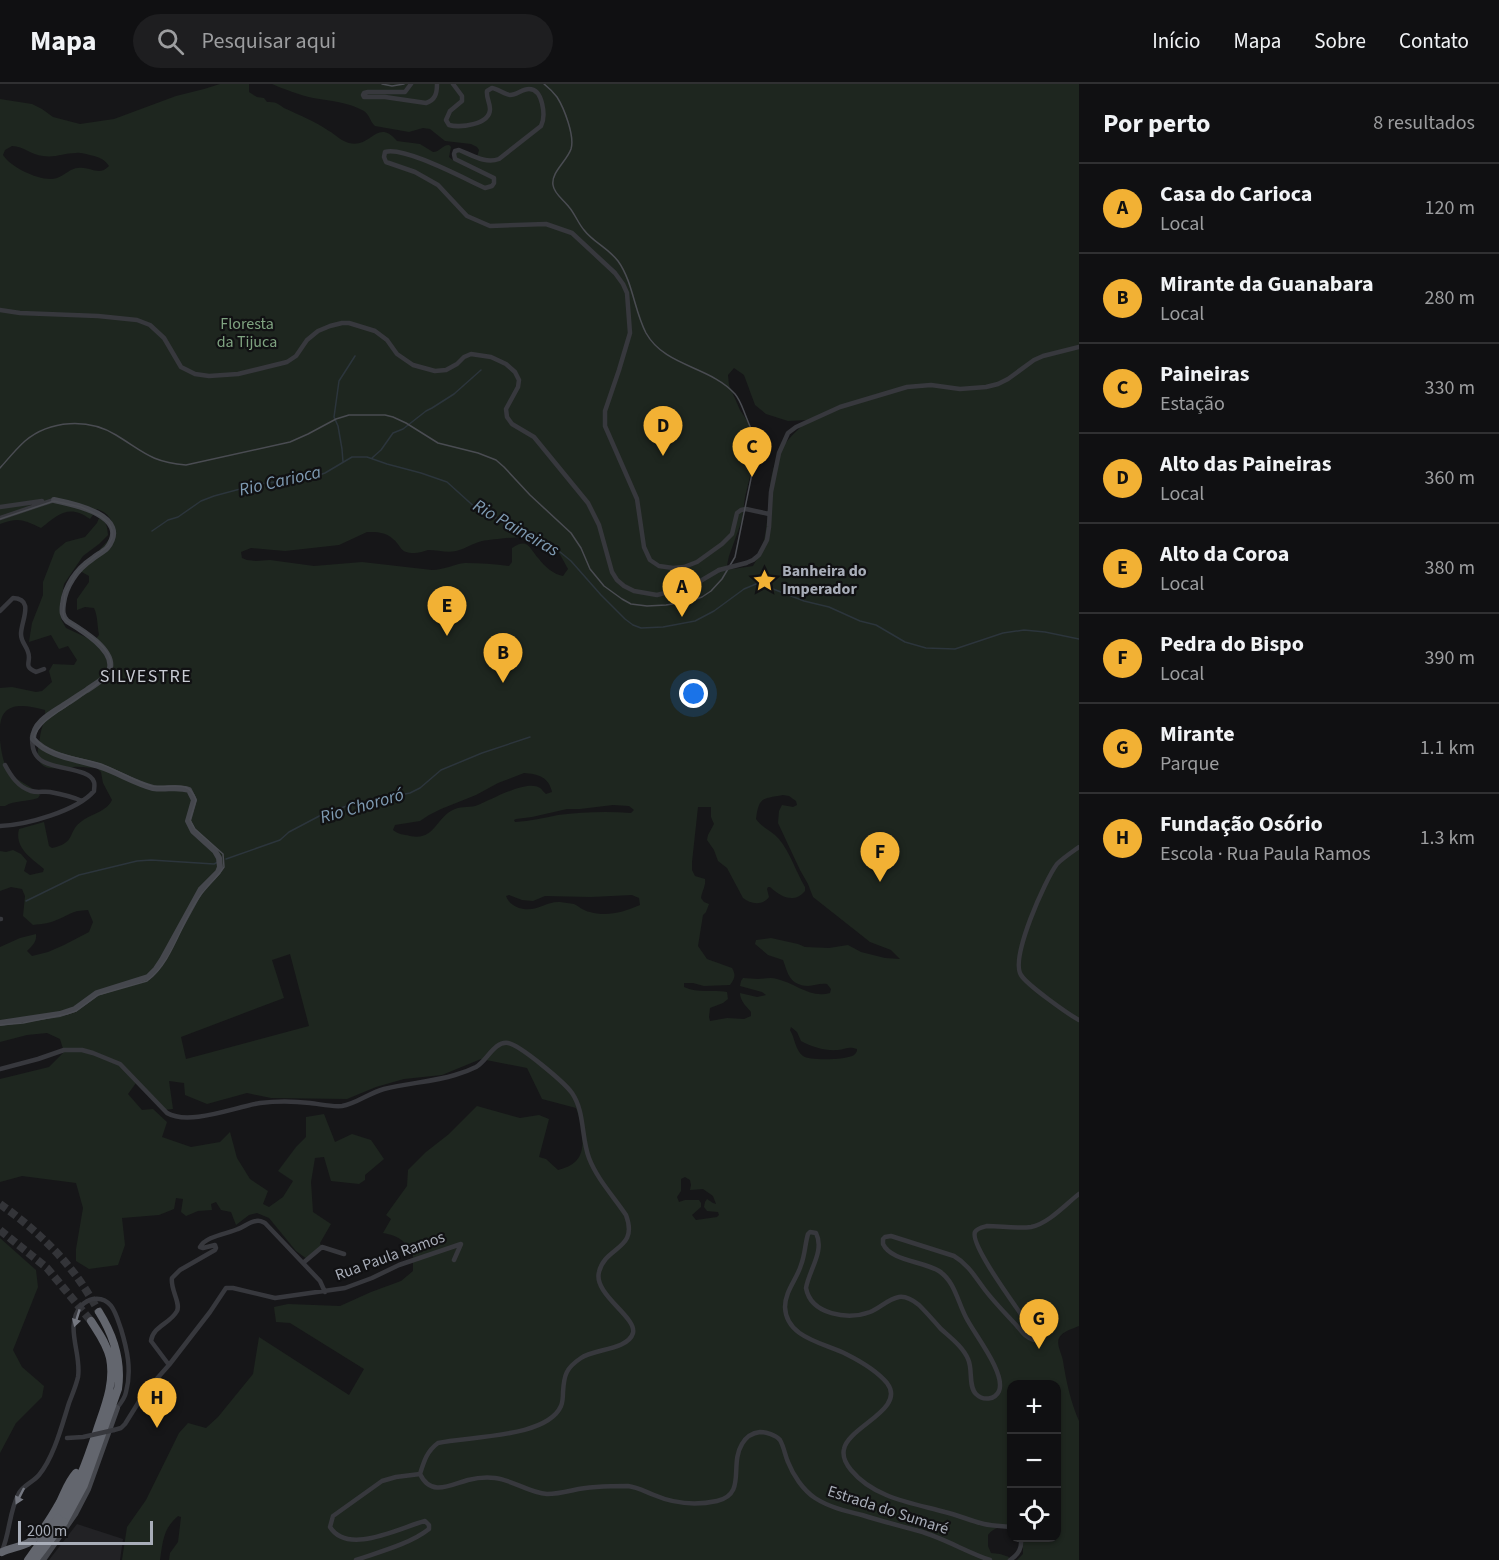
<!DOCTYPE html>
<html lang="pt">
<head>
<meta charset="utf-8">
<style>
  :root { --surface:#101012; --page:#1e1e20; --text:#f1f3f6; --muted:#9c9d9f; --line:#303032; --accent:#f2b134 }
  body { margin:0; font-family:"Source Sans 3",sans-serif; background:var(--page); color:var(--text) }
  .controls { position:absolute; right:18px; bottom:18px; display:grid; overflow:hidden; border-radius:12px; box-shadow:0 2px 4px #0004 }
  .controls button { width:54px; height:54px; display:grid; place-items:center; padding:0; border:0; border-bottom:2px solid var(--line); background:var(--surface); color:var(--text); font:30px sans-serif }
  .scale { position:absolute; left:18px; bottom:15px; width:135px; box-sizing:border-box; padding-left:6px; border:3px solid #a8adb8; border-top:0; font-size:16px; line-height:21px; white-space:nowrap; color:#a8adb8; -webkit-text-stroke:4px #111113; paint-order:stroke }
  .you { position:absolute; left:694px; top:610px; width:21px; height:21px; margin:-15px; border:4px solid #fff; border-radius:50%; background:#1a73e8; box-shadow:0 0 0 9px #1a73e833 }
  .badge { display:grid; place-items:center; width:39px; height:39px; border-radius:50%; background:var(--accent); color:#111; font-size:20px; font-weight:700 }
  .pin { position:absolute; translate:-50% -50px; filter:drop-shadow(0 2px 3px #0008) }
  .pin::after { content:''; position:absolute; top:32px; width:21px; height:18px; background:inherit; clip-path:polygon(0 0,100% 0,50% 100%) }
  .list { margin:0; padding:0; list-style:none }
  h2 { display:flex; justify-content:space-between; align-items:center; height:78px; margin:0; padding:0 24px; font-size:26px }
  h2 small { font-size:20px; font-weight:400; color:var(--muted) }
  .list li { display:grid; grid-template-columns:39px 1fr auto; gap:18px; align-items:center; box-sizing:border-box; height:90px; padding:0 24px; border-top:2px solid var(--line) }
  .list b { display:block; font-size:22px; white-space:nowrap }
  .list p { margin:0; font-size:20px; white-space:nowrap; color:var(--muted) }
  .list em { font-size:20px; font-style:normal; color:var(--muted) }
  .icon { flex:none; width:33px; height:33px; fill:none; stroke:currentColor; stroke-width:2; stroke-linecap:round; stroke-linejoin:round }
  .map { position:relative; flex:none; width:1079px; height:1476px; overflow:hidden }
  header { display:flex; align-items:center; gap:36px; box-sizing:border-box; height:84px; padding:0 30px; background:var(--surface); border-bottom:2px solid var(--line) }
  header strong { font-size:28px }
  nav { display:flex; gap:33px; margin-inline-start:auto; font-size:21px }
  .search { width:420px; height:54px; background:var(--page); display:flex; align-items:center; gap:15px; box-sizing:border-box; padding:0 21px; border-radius:33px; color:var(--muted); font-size:22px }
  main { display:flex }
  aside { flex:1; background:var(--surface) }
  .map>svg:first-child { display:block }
  .built { fill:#222225 }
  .green { fill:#1e261f; fill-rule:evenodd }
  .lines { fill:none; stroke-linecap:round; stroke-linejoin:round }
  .stream { stroke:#2c353c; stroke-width:1.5 }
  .highway-tunnel { stroke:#333438; stroke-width:8; stroke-dasharray:8 4; stroke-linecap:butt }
  .street { stroke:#37383d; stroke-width:4.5 }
  .secondary { stroke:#45474d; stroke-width:6 }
  .highway { stroke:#63666e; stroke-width:8 }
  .tram { stroke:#4a4c52; stroke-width:1.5 }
  .street-bridge { stroke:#37383d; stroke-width:4.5 }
  .highway-bridge { stroke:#63666e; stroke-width:8 }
  .oneway { fill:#757881 }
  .labels { text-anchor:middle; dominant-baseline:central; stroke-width:4.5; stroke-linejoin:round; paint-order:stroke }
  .park-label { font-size:16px; fill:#7fa381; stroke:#111113 }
  .poi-label { font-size:16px; font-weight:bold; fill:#a8adb8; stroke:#111113; text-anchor:start }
  .street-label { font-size:16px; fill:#a8adb8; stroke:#111113 }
  .water-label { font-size:18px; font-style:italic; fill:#7f9bb3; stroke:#111113 }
  .neighbourhood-label { font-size:18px; letter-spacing:1.5px; fill:#c9ccd4; stroke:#111113 }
</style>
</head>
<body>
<header>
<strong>Mapa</strong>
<div class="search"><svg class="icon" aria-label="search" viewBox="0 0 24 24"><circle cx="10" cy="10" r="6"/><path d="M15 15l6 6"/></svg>Pesquisar aqui</div>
<nav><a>Início</a><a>Mapa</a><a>Sobre</a><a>Contato</a></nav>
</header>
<main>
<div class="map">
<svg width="1079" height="1476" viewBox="0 0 1079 1476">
  <rect width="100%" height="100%" fill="#161618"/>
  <path class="built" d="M77,1440L123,1455L120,1476H49Z"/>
  <path class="green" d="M220,0H249V8L257,13L264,14L267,18C268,18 275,18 276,19C279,20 281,22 284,24C299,31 315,37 329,47C336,51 341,57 349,59C371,65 377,33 397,57L420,60L433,68C440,68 442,61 449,61L451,63L449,73L454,77L455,70L458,68L477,73L479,66L477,63L471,60L445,57L430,45L423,44L409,48L375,42C370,38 370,31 364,27C348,18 330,17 313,14C299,11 284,5 272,0H1079V1242C1072,1245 1063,1247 1059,1254C1056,1261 1062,1270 1063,1277C1066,1297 1071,1319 1079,1337V1476H1017L1023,1470V1454H1056V1300H1012L1011,1441C1002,1443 994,1443 988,1451V1462L991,1469L1000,1470L1009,1473L1008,1476H169L170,1469L178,1458L181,1433L178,1432C163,1445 163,1457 160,1476H122L127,1443L146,1416L179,1349L188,1339L206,1344L218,1333L253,1290L259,1253L349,1311L364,1285L290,1239L276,1238L274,1223L288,1220L340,1222L371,1208L401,1197L413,1187V1168C403,1156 399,1152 383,1149L391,1135L386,1131L407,1102L408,1086L426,1068L449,1050L477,1022L520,1034L539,1031L549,1035L539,1073L546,1075L558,1086C565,1084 571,1082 576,1077C588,1065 581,1037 576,1024L542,1015L527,984L481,975L442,991L404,995L376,1003L347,1015L271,1014L247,1009L207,1020L185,1011L184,999L169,997L173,1025L163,1026L136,999L128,1010L142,1026L153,1025L167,1038L162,1053L191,1063L220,1058L230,1048L237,1074L250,1095L268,1107L263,1120L269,1123L283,1113L293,1097L278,1087L296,1063L306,1053V1033L324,1030L335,1058L352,1050L371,1056L384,1075L365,1091V1096L359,1100L331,1097L324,1073L315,1074L311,1098L313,1128L331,1140L320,1159L321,1162L307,1175L296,1167L269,1134L257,1129L249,1131L236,1141L231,1128L221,1126L216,1118L211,1120L212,1126L198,1127L186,1132L181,1128L183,1115L176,1114L174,1125L159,1131L122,1134L125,1161L118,1181L89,1185L76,1177V1165L83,1124L76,1099L22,1092L0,1098V995L49,983L64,968L60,955L47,949L27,951L0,958V863L20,854L36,850C37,858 32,862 27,867L32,872L48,868L64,861L89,848L93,838L88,826C71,827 73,829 59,835C51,839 42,840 33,841L23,832L25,812L22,805L11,803L0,807V767L6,768L13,766L21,770L27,777L24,787L30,791L43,788L44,785C32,775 14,764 19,745L44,738L49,762L52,764C77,759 67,747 82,737C93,729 106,728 112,716L103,699L101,688L97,684C89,684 81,682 73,683C61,683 40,690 38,672C37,666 39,659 40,653C41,643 46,636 45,626C25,621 1,616 0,644V604L12,603L36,608L42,607L52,598L49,587L53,580L74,581L77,576L68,562L59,565L51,551L29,558L32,539L43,511V498L55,467L66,458L85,453L97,439L99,434C107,438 107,442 108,451L99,460L83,472L64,500L62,511L61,535L66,544L94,557L99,551C97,541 98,533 94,524L85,523L77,526V515L89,498V492L80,487L114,450C114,437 109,429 97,425L90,435C69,420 59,430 41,444C23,436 19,433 0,440V15L32,20L42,25L53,33L80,40L114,35L176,12L204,5ZM12,62C24,62 31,71 43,72C55,74 64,69 76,69C83,68 87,71 94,72C101,74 105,76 109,82C99,93 90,82 78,84C71,84 65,91 57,94C43,99 11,84 3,71L5,66ZM734,284L744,291L755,321L766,330L788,337L808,336C797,347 784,357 778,372C765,400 771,431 763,460C761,468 757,475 753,482L726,486L729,472L742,436L745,413L756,367V355L754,347L740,326L729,301L728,291ZM367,448C377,448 386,448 393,455C402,462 399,469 414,469C419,469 424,467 428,466C438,466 446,469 456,467C465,465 473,459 482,457C497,455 538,449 550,458C557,463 564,478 568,485L563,492C553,490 545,483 539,475C529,464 528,453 512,464V478L509,482C495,480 479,479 465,479C454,480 444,486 432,486L362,478L314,482L270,476L256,477L247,476L242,474L241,468L251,464L285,467L339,461ZM524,689C538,690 549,693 552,708L546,710C543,708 542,705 540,704C527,695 491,716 478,721C471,724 462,722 455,725C435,733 436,757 410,752C403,750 399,751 393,746L395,741L420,737L429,731L441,725L476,711L498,699ZM783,711L789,712L796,717L797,721L793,723L782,721L779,727L778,739L800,786L808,800L813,813L870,858L891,866L900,875L885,874L861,868L848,861L829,864L805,863L798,860L771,854L756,856L755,860L768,871L783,876C788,889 789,901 808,902C814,902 820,899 827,900L831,905L830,909C811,915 795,899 777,895C771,893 764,895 758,895C753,895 748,894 743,894L741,897L740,902L762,908L766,911L757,913L740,909C740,917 747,923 751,928V932L744,935L727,934L710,937L709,933L710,924L723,919L728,915L727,908C712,905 698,910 684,903V899H693L704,902L730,901C735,894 736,891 732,884L707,875L698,862L703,831L706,828L709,820L704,818L701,814C702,807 706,802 705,795L695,792L692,786V778L698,723H711V733L714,740L708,751L707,756L714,766L718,777L727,784L743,814C750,820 763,822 769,813L767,805L768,803H770C781,813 794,820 805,807V803C796,788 790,768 779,755C772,747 762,744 756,735C759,712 763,715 783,711ZM613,721L629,722L634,726L631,729C607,727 582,728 558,731C544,734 530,737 515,738L514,736L516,735L532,733L567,725H580ZM509,811L522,816L533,817L545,812L591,813L632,811L639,814L640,821C624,828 607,833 590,828C583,827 579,822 574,820C570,819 564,819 560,818C545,817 537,829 519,824C513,822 509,819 506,812ZM290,870L309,942L186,975L181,953L284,914L272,876ZM791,943L797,948L801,957C812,963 825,967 838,966C845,965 849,962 857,965V967C856,969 855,970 854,971C847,976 809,977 803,972C795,966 795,954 790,946ZM685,1093L690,1096L691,1101L690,1106L703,1105L713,1112L716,1120L713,1119L707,1115L705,1118L704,1123L707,1127L718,1128L719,1131L717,1133L696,1136L692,1131L701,1123V1119L699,1116H685L679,1118L677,1113L681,1107V1095Z
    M0,656C1,666 3,680 9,688C16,697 31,701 40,711L38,714C27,718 15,716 5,722H0Z
    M0,1154L36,1186L38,1203L13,1266L22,1283L44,1302L42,1313L16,1339L0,1369Z"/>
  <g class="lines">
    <path class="stream" d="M372,374L381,366L393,349L403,345L426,327L432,324L454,310L481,286
      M343,378L342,365L338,342L334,333L339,297L355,272
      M152,447L168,436L178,433L201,417L214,412L259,400L314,393L325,389L352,373H367L387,380L421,389L447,398L478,426L498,435L513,446L554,463L571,477L601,511L625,535L633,541L641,544L663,543L695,537L714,527L744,505L756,500L768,503L804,517L829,523L860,537L876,541L905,558L926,564L955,565L1003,549L1024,546L1045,548L1079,555
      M226,775L280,756L289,748L325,729L350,721L410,709L420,704L441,686L482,669L530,653
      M26,817L79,791L137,777L151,776L214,780L218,778"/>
    <path class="highway-tunnel" d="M0,1120C31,1142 60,1168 82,1200C88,1209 94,1219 99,1228
      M0,1146L47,1184L91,1237"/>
    <path class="street" d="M411,0L405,8H368L364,9L363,11L364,13H385L426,19C435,16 437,10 437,0
      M453,0L462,12V17L450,27L446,36L449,41C459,44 490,41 490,25C490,19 486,13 487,7L492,4C498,5 504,10 510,11C517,11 522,5 529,5C543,5 546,32 541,42L499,75C485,80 472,71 459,66L455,67L454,70L455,75L494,94V99L492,102L485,104C465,95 404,62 385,68L384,73L386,78L415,88L438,101L467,132L490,142L546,140L572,149L615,189L623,200L627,209L630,249L619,286L605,327V342L637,415L644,463L650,476L659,482L673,484L684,483L697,478L722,460L732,450L737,429L741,426L746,425L769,430
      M0,226L20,229L98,232L137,236L150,241L164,254L181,283L195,290L209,292L238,290L287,278L296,272L307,256L318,247L330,242L342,239H349L375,247L387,256L397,270L413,281L435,287L446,286L457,280L464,273L471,270L491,273L506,280L515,288L519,296L518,303L506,325L507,333L512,340L534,353L588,419L599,441L612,488L617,496L624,502L634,507L657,511L684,504L697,499L719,486
      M0,423L42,417
      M0,434L54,416
      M746,479L753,476L759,471L767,456L769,443L771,408L779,369L788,349L796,343L840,323L907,303L931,301L960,305L986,303L998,300L1008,295L1034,276L1043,272L1079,263
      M0,527L13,514C35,515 21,537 21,550C21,558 26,561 28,568C32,578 22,582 36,588L44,585
      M5,681C11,692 18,703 31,707C37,709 44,707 50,708C61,710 71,712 82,717
      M0,742C26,741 77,727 94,707C94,705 95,700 94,698C89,682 45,687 36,671C32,666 32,659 32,653
      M1079,763C1072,768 1063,774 1057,780C1045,796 1010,874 1021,891C1027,901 1068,930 1079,936
      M0,835H1
      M0,985L38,975L64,966H82L93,969L120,980L167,1029C189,1042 235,1023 260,1019C276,1017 293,1017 310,1019C320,1020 331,1023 342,1022C356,1020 369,1009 384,1005C407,999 432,998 455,991C462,989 470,986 476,983C487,977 494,957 508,959C520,961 564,998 572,1009C585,1028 581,1053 589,1074C597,1095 614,1113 626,1131C639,1166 605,1162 599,1188C593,1210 637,1233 633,1249C628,1266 593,1265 581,1274C566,1284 564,1291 563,1308C563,1313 563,1317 561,1322C547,1354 469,1352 438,1359C427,1367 424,1377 420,1390
      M303,1179L322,1163L344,1170
      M169,1281L151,1257C153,1242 170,1240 177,1227C181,1219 170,1205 172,1194L180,1186L215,1166L216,1164L215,1161L203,1164L200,1163C206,1152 227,1150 238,1145C244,1143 249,1138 256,1137C260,1136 261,1137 265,1139L320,1197L325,1208
      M114,1346L121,1344L125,1340L145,1308L169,1281L210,1228L226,1204H233L275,1214L345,1204L372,1194L399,1181L461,1160L454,1176
      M1012,1443C1003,1442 993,1442 984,1440C971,1437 958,1431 945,1428C912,1419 874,1414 851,1386C846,1380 842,1373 844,1365C848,1343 907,1325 887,1299C877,1287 860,1277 846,1270C824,1259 786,1254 785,1223C785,1207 797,1195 801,1181C805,1171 805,1160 808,1150L810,1148L816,1149C825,1167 809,1186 806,1204C811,1231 848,1236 870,1228C880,1224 888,1215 899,1213C906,1212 914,1217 919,1221C927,1229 934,1237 941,1245C951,1254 963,1263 968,1275C973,1285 968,1302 976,1310C983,1317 995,1316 999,1307C1006,1290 976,1252 968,1237C958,1221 956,1198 939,1187C923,1177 891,1177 883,1160V1155L885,1153L891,1152L954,1172C969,1181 975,1193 985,1206C995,1219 1006,1230 1017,1242C1022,1248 1026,1254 1034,1256L1036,1252C1027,1237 969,1162 975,1148C977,1144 983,1143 987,1142C1001,1142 1017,1145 1031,1143C1048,1140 1066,1120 1079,1110
      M2,1467C10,1449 9,1427 19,1409C24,1401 33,1398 39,1391C54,1373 62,1341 69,1319C72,1311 76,1302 78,1293C82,1270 64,1242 81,1222C84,1219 88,1216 93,1215C112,1212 116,1231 121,1245C127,1265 132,1286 126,1308C125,1314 121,1319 117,1324
      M356,1476C379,1468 410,1460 429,1445V1441L425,1437C401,1443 348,1472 330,1443L333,1432L382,1397L396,1393L420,1390C431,1413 450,1401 468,1396C476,1394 487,1393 495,1394C513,1396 529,1409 547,1410C557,1410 565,1408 574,1406C591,1402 611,1402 628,1402C637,1403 646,1408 654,1411C675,1420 694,1422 717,1417C747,1410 729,1381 742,1360C746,1353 751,1349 760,1348C766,1348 776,1351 780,1356C784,1363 785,1371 788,1378C793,1391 803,1406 815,1414C829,1423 845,1427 862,1431C881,1437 900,1442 919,1447C944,1454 966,1468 990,1476
      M1010,1476C1019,1470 1022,1464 1021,1454"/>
    <path class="secondary" d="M0,939L60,930L75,925L97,909L148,893L156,885L162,876L201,805L218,788L220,783L219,774L215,767L193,747L188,737L194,716L189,706C178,702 165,706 153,704C134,699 119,689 101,683C79,675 50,674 33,655C33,637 54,628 67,619C74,615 80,610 87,606C95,600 108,594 110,584C114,565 80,545 67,537C62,532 62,527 63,520C65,502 77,485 92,475C97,471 103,468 107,464C132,432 74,420 54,416
      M43,1476L75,1430L88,1405L117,1324"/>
    <path class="highway" d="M58,1434C76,1407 87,1377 97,1346C105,1322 115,1299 110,1274C107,1260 98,1248 91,1237
      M64,1438L84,1401L118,1305C122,1277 114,1252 99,1228
      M2,1468C10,1464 20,1463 28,1459C42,1450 52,1432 60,1418C65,1408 68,1398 76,1389"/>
    <path class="tram" d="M382,0L392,2L404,0
      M0,384C8,375 16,365 25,357C50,336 88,334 116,351C144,368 151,378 186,381L290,358L308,350L336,335L349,331H385L393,333L406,339L438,359L478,369L496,376L504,383L530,411L571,449L581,464L590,485L604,502L622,515L631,520L647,522L666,521L691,517L702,513L711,507L722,495L735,473L755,375C756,360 753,348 747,335C743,326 741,317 735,310C710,282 665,283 646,249C634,226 633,198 618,177C608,164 593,158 584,146C578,139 575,130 569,123C564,116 554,110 553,101C551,88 567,77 571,65C575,52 564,24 557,13C553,8 549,4 544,0
      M0,435L54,417L81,423L100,432L109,439L112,446V454L108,462L78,486L65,509L63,529L64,534L67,537C81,545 118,566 110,586C106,597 70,619 59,627C48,635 39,640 34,653C46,671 82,674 101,680C119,687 134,697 152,702C163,704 175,700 185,703C191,705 194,710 196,716L190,736L195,745L223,770L224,783C217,794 207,802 200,812C181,837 173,878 147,897L98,911L76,927L67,930L23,939L0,941"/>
    <path class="street-bridge" d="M719,486L746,479
      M67,1354L83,1353L114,1346"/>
    <path class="highway-bridge" d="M28,1476L58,1434
      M35,1476L64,1438"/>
  </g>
  <defs><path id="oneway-solid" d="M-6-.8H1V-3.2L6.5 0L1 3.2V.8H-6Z" transform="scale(1.5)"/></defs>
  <g class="oneway">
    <use href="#oneway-solid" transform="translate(77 1234) rotate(107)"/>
    <use href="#oneway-solid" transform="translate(20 1412) rotate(117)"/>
  </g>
  <defs>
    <symbol id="sight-bare" viewBox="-9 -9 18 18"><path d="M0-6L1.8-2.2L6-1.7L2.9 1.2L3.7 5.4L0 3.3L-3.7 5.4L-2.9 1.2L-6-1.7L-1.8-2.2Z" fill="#f2b134" stroke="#111113" stroke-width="2.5" paint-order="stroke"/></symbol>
  </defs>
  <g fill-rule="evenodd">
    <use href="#sight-bare" x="748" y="480" width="33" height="33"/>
  </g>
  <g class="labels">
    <g class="park-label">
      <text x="247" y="240">Floresta<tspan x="247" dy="18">da Tijuca</tspan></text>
    </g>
    <g class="poi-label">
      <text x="782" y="487">Banheira do<tspan x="782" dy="18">Imperador</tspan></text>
    </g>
    <g class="street-label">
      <text transform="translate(390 1172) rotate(-20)">Rua Paula Ramos</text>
      <text transform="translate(888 1426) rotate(18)">Estrada do Sumaré</text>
    </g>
    <g class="water-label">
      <text transform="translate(280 397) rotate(-13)">Rio Carioca</text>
      <text transform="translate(516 444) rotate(30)">Rio Paineiras</text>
      <text transform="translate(362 722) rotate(-16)">Rio Chororó</text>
    </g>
    <g class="neighbourhood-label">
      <text x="146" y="592">SILVESTRE</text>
    </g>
  </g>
</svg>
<div class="controls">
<button>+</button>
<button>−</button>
<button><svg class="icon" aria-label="locate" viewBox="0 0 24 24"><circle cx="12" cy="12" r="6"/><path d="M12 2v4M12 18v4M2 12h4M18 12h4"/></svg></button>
</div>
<div class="scale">200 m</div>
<div class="you"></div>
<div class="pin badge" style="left:682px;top:533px">A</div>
<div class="pin badge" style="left:503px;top:599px">B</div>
<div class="pin badge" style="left:752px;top:393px">C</div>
<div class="pin badge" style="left:663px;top:372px">D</div>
<div class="pin badge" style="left:447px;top:552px">E</div>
<div class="pin badge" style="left:880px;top:798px">F</div>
<div class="pin badge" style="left:1039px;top:1265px">G</div>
<div class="pin badge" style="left:157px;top:1344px">H</div>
</div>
<aside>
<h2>Por perto<small>8 resultados</small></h2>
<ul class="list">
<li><span class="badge">A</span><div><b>Casa do Carioca</b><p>Local</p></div><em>120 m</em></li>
<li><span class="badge">B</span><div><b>Mirante da Guanabara</b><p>Local</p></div><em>280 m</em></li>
<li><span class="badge">C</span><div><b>Paineiras</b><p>Estação</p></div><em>330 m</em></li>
<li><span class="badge">D</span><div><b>Alto das Paineiras</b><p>Local</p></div><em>360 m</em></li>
<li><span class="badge">E</span><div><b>Alto da Coroa</b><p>Local</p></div><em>380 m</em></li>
<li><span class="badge">F</span><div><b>Pedra do Bispo</b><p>Local</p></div><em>390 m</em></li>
<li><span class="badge">G</span><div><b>Mirante</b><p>Parque</p></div><em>1.1 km</em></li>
<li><span class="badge">H</span><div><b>Fundação Osório</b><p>Escola · Rua Paula Ramos</p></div><em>1.3 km</em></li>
</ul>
</aside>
</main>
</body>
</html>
